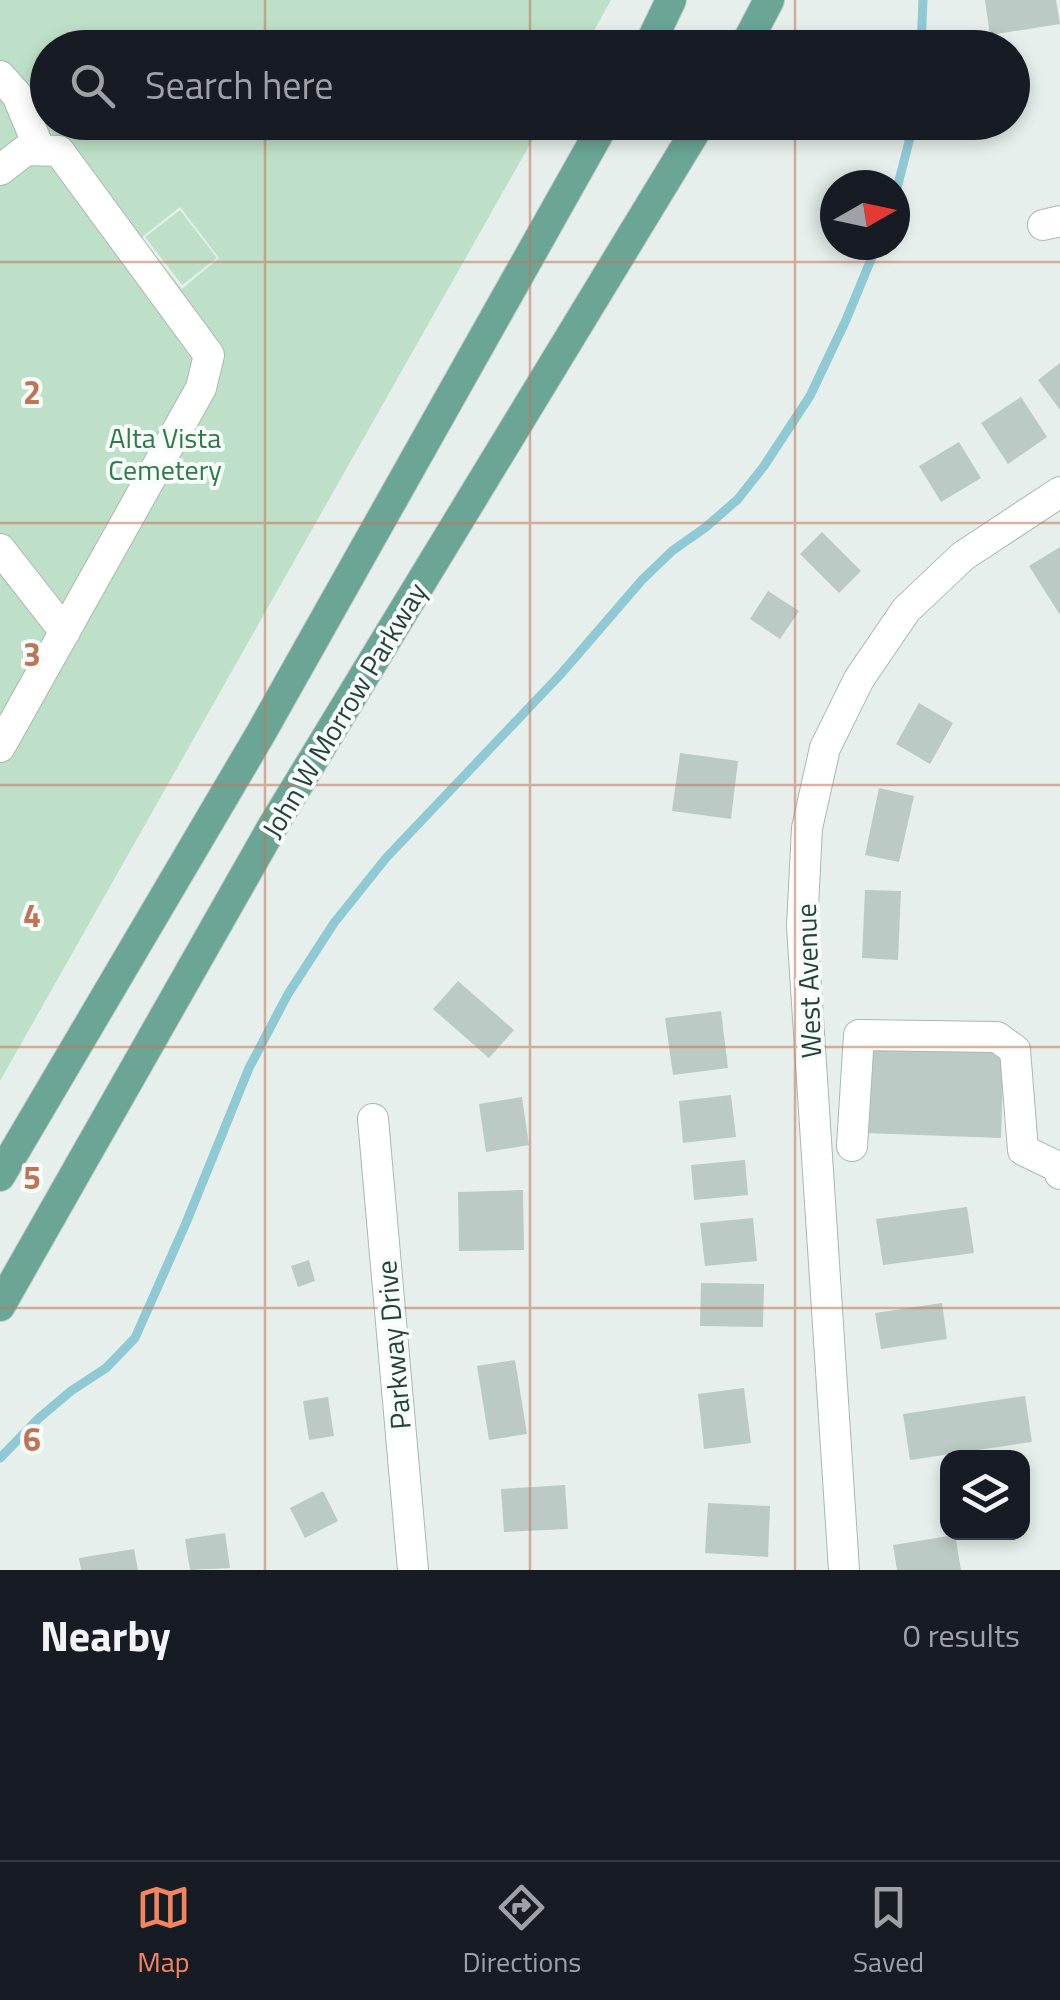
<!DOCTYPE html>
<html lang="en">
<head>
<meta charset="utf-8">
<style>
  :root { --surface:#171b24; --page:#242831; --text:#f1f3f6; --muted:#9ea1a6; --line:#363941; --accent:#f4845f }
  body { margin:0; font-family:"Titillium Web",sans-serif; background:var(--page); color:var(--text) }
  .controls { position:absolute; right:30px; bottom:30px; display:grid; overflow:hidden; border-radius:20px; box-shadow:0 5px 15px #0003 }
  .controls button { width:90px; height:90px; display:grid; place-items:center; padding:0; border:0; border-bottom:2px solid var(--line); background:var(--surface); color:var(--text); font:50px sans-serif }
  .compass { position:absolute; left:820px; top:170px; width:90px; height:90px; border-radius:50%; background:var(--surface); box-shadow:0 5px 15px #0003; rotate:81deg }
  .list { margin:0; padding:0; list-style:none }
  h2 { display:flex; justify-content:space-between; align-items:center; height:130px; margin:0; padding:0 40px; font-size:42px }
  h2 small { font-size:32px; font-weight:400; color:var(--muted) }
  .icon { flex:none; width:55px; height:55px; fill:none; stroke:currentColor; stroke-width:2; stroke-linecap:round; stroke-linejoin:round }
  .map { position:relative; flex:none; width:1060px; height:1570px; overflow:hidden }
  .search { position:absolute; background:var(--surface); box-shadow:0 5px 15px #0003; left:30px; right:30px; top:30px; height:110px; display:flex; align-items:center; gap:25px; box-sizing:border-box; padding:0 35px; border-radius:55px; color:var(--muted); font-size:38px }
  .sheet { height:290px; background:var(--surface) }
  nav { display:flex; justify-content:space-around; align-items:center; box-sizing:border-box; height:140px; border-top:2px solid var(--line); background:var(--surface); font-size:28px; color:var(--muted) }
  nav a { display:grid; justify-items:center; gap:5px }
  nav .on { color:var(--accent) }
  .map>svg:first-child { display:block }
  .green { fill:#bfe0c8; fill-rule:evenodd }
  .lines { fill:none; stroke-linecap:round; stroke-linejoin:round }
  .stream { stroke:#8ec9d4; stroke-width:9 }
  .building { fill:#bbcac4 }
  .minor-casing { stroke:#a8b8b2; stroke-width:32 }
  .major-casing { stroke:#c2cac8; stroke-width:32 }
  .minor { stroke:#fff; stroke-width:30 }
  .major { stroke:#6aa596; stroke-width:30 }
  .grid { fill:none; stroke:#c07456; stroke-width:2.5; stroke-opacity:0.55 }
  .labels { text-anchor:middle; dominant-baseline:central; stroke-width:8; stroke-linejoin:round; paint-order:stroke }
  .park-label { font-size:28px; fill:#2d7a4b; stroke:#f7fbf9 }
  .street-label { font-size:28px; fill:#24423a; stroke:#f7fbf9 }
  .grid-label { font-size:32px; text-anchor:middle; font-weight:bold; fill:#c07456; stroke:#f7fbf9; stroke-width:8; stroke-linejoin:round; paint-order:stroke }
</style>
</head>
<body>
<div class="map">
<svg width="1060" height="1570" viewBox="0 0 1060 1570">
  <rect width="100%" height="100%" fill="#e6efeb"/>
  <path class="green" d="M0,0H611L585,47L48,48V122L542,123L0,1081ZM180,207L219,258L182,289L141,238Z
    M180,210L217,258L182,285L145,237Z"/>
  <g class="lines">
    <path class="stream" d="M921,48L923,0
      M895,196L914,122
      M0,1458L39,1418L71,1391L106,1368L135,1338L186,1223L249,1068L288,994L334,923L386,858L560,675L642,580L672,551L706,527L738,499L764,466L810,396L846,320L877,245"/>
  </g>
  <path class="building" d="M985,0H1056L1060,24L990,35Z
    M1060,363V410L1038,380Z
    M1021,397L1047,437L1008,464L981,423Z
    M959,442L981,478L941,502L919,466Z
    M822,532L861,571L839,593L800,554Z
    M1060,547V615L1029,566Z
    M768,591L799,611L780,639L750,619Z
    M919,703L953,723L930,764L896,744Z
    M680,753L738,761L731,819L672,811Z
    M879,788L914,796L899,862L865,855Z
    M865,890L901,891L898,960L862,958Z
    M458,981L514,1030L489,1058L433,1009Z
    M721,1011L728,1068L673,1075L665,1018Z
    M867,1040L1004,1045L1001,1138L865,1133Z
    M731,1095L736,1137L683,1143L679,1101Z
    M522,1097L529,1145L486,1152L479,1104Z
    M745,1160L748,1195L694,1200L691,1165Z
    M523,1190L524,1250L459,1251L458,1192Z
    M967,1207L974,1253L883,1265L876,1219Z
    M753,1218L757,1261L705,1266L700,1223Z
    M309,1260L315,1281L298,1287L291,1266Z
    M701,1283L764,1284L763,1327L700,1326Z
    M942,1303L947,1339L881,1349L875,1313Z
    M515,1360L527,1434L489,1440L477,1366Z
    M744,1388L751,1443L704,1449L698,1394Z
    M1025,1396L1032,1442L910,1460L903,1414Z
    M328,1397L334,1436L309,1440L303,1401Z
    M565,1485L568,1529L504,1532L501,1489Z
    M323,1491L338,1521L305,1538L290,1508Z
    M708,1503L770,1506L768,1557L705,1553Z
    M225,1533L230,1568L190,1570L185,1539Z
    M955,1535L961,1570H897L893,1545Z
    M134,1549L138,1570H81L79,1558Z"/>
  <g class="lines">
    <defs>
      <path id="minor" d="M0,76L17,95L40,150
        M0,170L26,150L59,151L209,355L201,388L0,747
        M1043,225L1060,221
        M0,549L65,632
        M373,1119L413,1570
        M852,1146L859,1035L997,1037L1015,1050L1023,1150L1058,1167L1060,1174
        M844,1570L802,926L807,828L825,748L859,679L906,610L963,556L1060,492"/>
      <path id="major" d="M648,48L671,0
        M744,48L769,0
        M0,1176L261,733L605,122
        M0,1306L274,824L701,122"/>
    </defs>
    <use href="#minor" class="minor-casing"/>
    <use href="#major" class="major-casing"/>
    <use href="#minor" class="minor"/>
    <use href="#major" class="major"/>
  </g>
  <path class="grid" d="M265,0V48M530,0V48M795,0V48M265,122V1570M530,122V1570M795,122V1570M0,262H1060M0,523H1060M0,785H1060M0,1047H1060M0,1308H1060"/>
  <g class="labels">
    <g class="park-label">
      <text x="165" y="437">Alta Vista<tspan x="165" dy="32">Cemetery</tspan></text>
    </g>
    <g class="street-label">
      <text transform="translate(344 710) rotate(-59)">John W Morrow Parkway</text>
      <text transform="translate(808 981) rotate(-92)">West Avenue</text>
      <text transform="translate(393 1345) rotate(-95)">Parkway Drive</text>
    </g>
  </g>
  <g class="grid-label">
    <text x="32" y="404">2</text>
    <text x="32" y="666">3</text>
    <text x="32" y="927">4</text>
    <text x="32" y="1189">5</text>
    <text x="32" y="1451">6</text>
  </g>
</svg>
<div class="controls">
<button><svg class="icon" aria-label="layers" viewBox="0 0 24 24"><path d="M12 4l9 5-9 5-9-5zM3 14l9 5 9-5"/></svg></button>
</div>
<svg class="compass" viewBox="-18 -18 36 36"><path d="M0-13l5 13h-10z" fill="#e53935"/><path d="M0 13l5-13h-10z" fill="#9ea1a6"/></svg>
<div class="search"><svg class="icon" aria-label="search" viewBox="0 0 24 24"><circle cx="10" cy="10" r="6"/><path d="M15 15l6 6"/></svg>Search here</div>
</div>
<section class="sheet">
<h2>Nearby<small>0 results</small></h2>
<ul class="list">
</ul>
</section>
<nav>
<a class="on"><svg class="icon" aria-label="map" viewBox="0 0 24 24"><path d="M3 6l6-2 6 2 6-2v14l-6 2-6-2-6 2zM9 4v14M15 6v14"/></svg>Map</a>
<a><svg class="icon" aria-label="directions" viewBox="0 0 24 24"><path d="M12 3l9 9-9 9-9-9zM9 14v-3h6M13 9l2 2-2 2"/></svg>Directions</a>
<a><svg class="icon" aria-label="saved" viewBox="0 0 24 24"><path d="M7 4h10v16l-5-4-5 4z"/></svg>Saved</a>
</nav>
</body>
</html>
